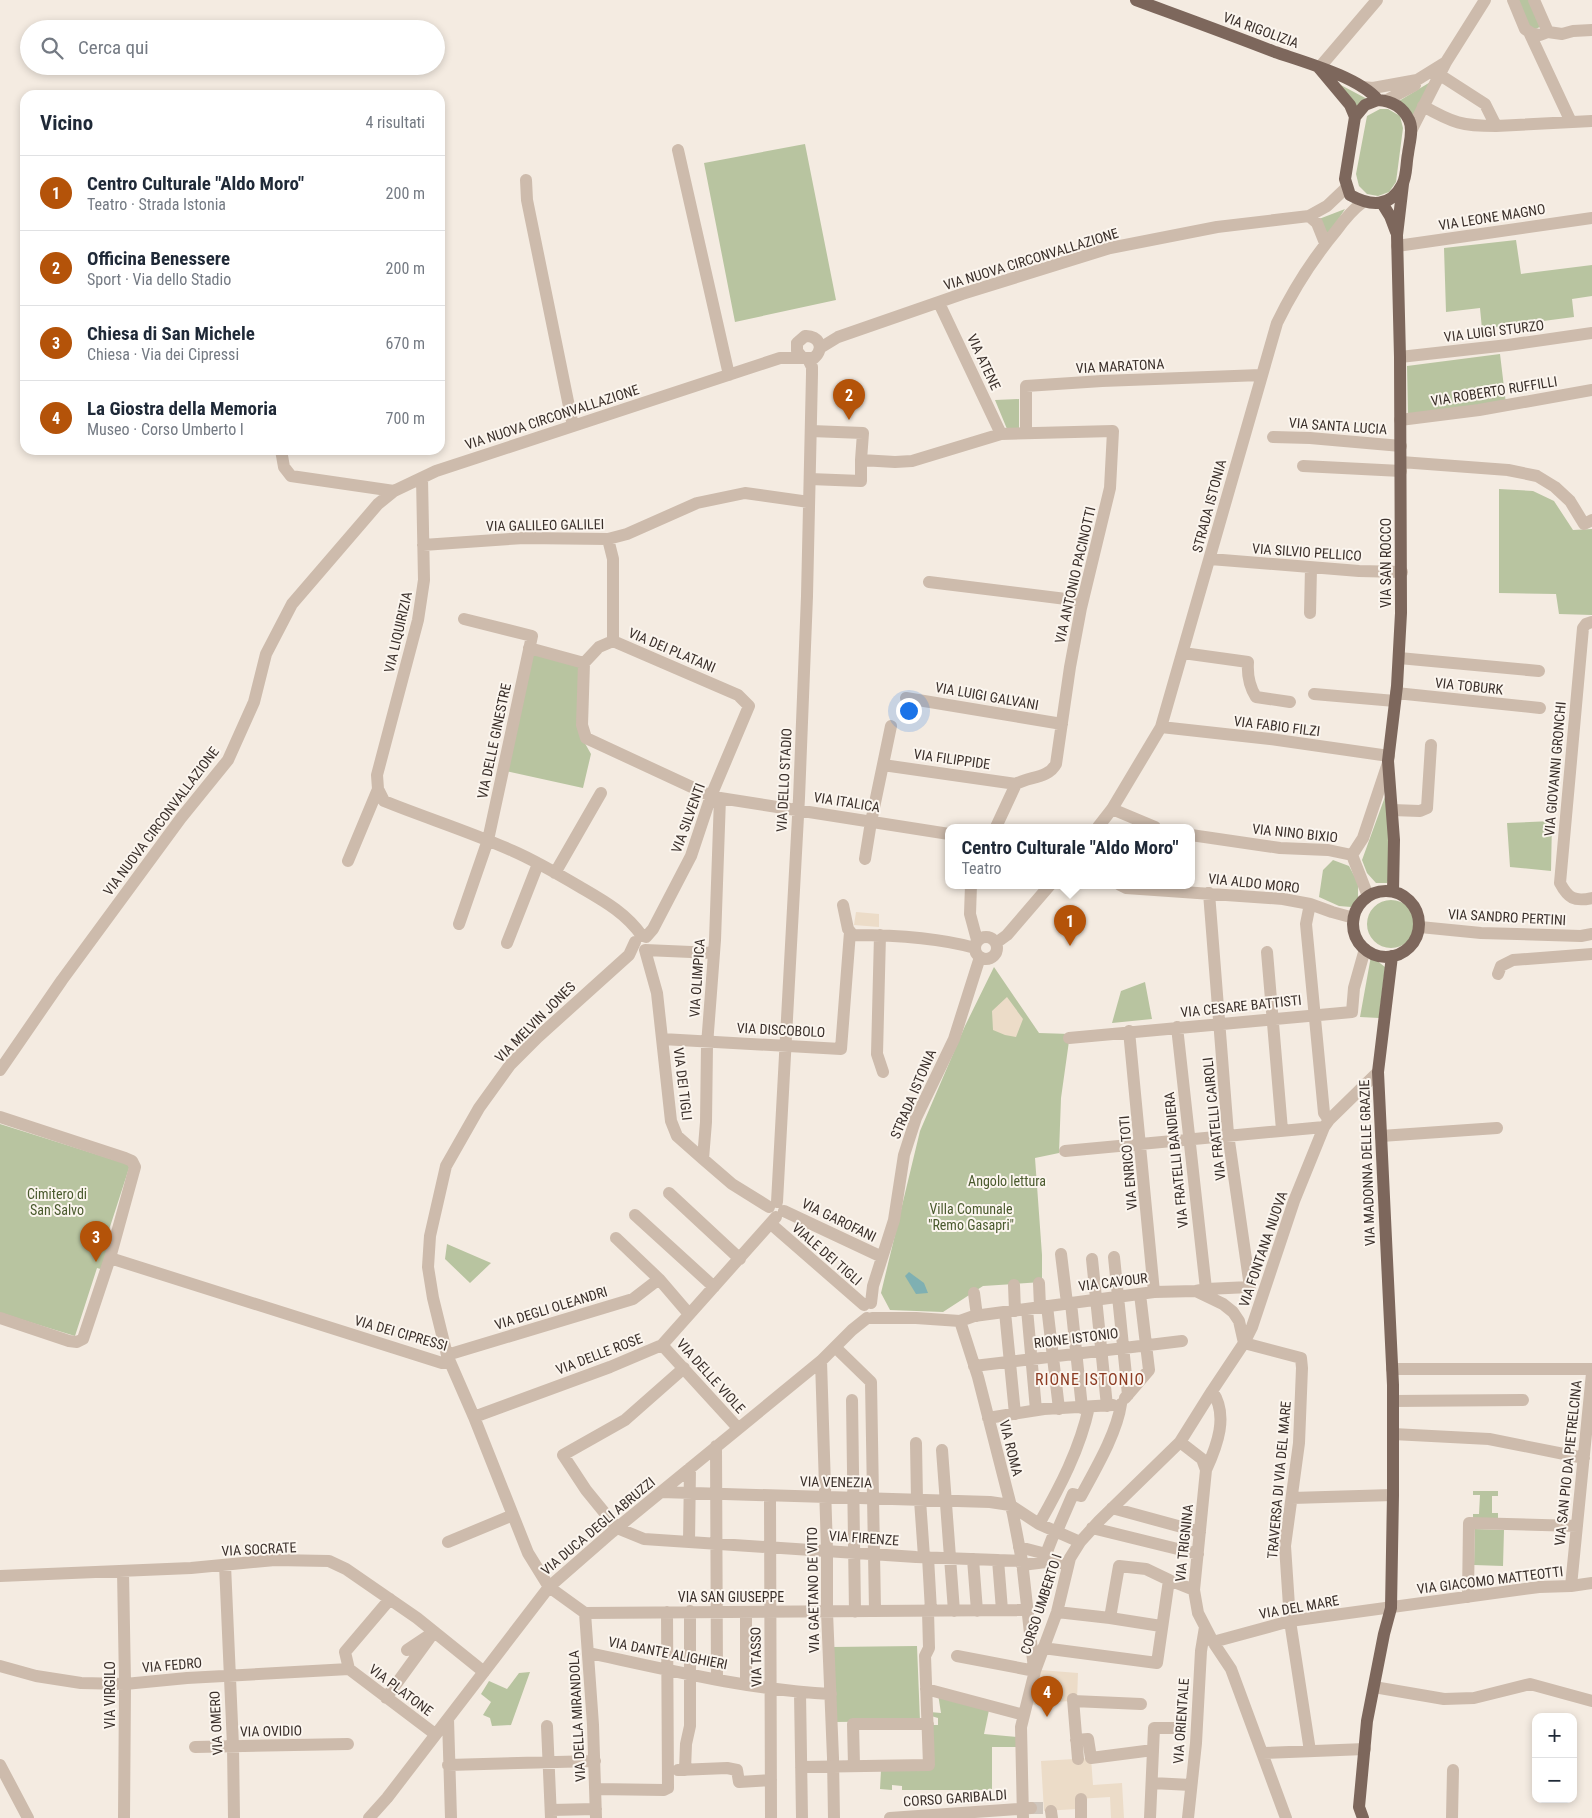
<!DOCTYPE html>
<html lang="it">
<head>
<meta charset="utf-8">
<style>
  :root { --surface:#fff; --page:#f2f2f3; --text:#1f2937; --muted:#747a83; --line:#e0e1e3; --accent:#b45309 }
  body { margin:0; font-family:"Roboto Condensed",sans-serif; background:var(--page); color:var(--text) }
  .controls { position:absolute; right:15px; bottom:15px; display:grid; overflow:hidden; border-radius:10px; box-shadow:0 2px 8px #0003 }
  .controls button { width:45px; height:45px; display:grid; place-items:center; padding:0; border:0; border-bottom:1px solid var(--line); background:var(--surface); color:var(--text); font:25px sans-serif }
  .you { position:absolute; left:908px; top:710px; width:18px; height:18px; margin:-12px; border:4px solid #fff; border-radius:50%; background:#1a73e8; box-shadow:0 0 0 8px #1a73e833 }
  .badge { display:grid; place-items:center; width:32px; height:32px; border-radius:50%; background:var(--accent); color:#fff; font-size:16px; font-weight:700 }
  .pin { position:absolute; translate:-50% -41px; filter:drop-shadow(0 1px 2px #0008) }
  .pin::after { content:''; position:absolute; top:26px; width:18px; height:15px; background:inherit; clip-path:polygon(0 0,100% 0,50% 100%) }
  .popup { position:absolute; left:945px; top:824px; width:250px; height:65px; box-sizing:border-box; display:grid; place-content:center; border-radius:10px; background:var(--surface); filter:drop-shadow(0 1px 4px #0005); font-size:16px; white-space:nowrap; color:var(--muted) }
  .popup b { font-size:19px; color:var(--text) }
  .popup::after { content:''; position:absolute; left:50%; top:100%; margin-left:-10px; border:10px solid transparent; border-top-color:var(--surface) }
  .list { margin:0; padding:0; list-style:none }
  h2 { display:flex; justify-content:space-between; align-items:center; height:65px; margin:0; padding:0 20px; font-size:21px }
  h2 small { font-size:16px; font-weight:400; color:var(--muted) }
  .list li { display:grid; grid-template-columns:32px 1fr auto; gap:15px; align-items:center; box-sizing:border-box; height:75px; padding:0 20px; border-top:1px solid var(--line) }
  .list b { display:block; font-size:19px; white-space:nowrap }
  .list p { margin:0; font-size:16px; white-space:nowrap; color:var(--muted) }
  .list em { font-size:16px; font-style:normal; color:var(--muted) }
  .icon { flex:none; width:28px; height:28px; fill:none; stroke:currentColor; stroke-width:2; stroke-linecap:round; stroke-linejoin:round }
  .map { position:relative; flex:none; width:1592px; height:1818px; overflow:hidden }
  .search { position:absolute; background:var(--surface); box-shadow:0 2px 8px #0003; left:20px; top:20px; width:425px; height:55px; display:flex; align-items:center; gap:12px; box-sizing:border-box; padding:0 18px; border-radius:28px; color:var(--muted); font-size:19px }
  .panel { position:absolute; background:var(--surface); box-shadow:0 2px 8px #0003; left:20px; top:90px; width:425px; height:365px; border-radius:15px }
  .map>svg:first-child { display:block }
  .green { fill:#b8c4a0 }
  .plaza { fill:#ecdcc8 }
  .water { fill:#7fb0b2 }
  .lines { fill:none; stroke-linecap:round; stroke-linejoin:round }
  .minor-tunnel { stroke:#cfc6bd; stroke-width:12; stroke-dasharray:12 6; stroke-linecap:butt }
  .minor { stroke:#cdbbac; stroke-width:12 }
  .major { stroke:#7d675c; stroke-width:12 }
  .labels { text-anchor:middle; dominant-baseline:central; stroke-width:4; stroke-linejoin:round; paint-order:stroke }
  .street-label { font-size:14px; fill:#3b302b; stroke:#fbf5ee }
  .park-label { font-size:14px; fill:#4a5a2e; stroke:#fbf5ee }
  .quarter-label { font-size:16px; letter-spacing:1px; fill:#8c3b22; stroke:#fbf5ee }
</style>
</head>
<body>
<div class="map">
<svg width="1592" height="1818" viewBox="0 0 1592 1818">
  <rect width="100%" height="100%" fill="#f4ebe1"/>
  <path class="green" d="M1516,0H1531L1542,26L1529,32Z
    M1432,81L1414,116L1399,101Z
    M1337,83L1369,100L1357,109Z
    M1380,109H1388L1400,116L1403,128L1396,182L1389,192L1378,196L1367,194L1359,186L1356,174L1367,116Z
    M805,144L836,300L735,322L704,163Z
    M1345,209L1328,235L1319,219Z
    M1516,240L1521,274L1592,265V296L1572,299L1574,317L1482,329L1480,308L1446,312L1444,248Z
    M1500,354L1506,404L1408,415L1407,366Z
    M1019,399V428L1007,429L995,400Z
    M1499,489L1533,491L1554,501L1573,530L1592,529V615L1559,614L1556,594L1499,593Z
    M533,654L581,666L578,731L591,754L583,788L506,771Z
    M1386,794L1391,873L1387,883H1376L1367,873L1362,860Z
    M1552,821L1551,871L1510,867L1507,823Z
    M1333,860L1349,866L1358,883V898L1351,907L1339,906L1319,897L1323,870Z
    M1367 924a24 24 0 1 1 48 0a24 24 0 1 1-48 0Z
    M1371,956L1385,967L1379,1018L1360,1017Z
    M994,967L1039,1033L1070,1034L1061,1098L1059,1153L1035,1158L1042,1255V1282L983,1286L943,1312L890,1310L881,1293L920,1131L965,1026Z
    M1145,982L1152,1019L1112,1023L1121,991Z
    M0,1124L130,1165L108,1233L110,1235L104,1270L97,1268L75,1336L0,1313Z
    M447,1244L491,1263L470,1283L445,1259Z
    M1473,1491H1498V1496H1492V1513H1498V1519H1473V1514H1479L1480,1495H1473Z
    M1475,1529L1504,1530L1503,1566L1474,1565Z
    M917,1646L920,1721L835,1722L832,1647Z
    M530,1672L511,1725L492,1726L490,1718L483,1715L491,1702L481,1694L489,1681L507,1689L519,1673Z
    M938,1694L989,1710L984,1734L1017,1737L1016,1747H992V1790H902V1786L892,1785V1790L880,1789L881,1770L932,1769L931,1725H938V1718L931,1716L930,1712L941,1713Z"/>
  <path class="plaza" d="M856,912L879,914V927L854,925Z
    M1007,997L1023,1019L1016,1037L1005,1035L993,1030L992,1011Z
    M1040,1670L1078,1673L1077,1700L1031,1705Z
    M1091,1758L1093,1785L1122,1783L1124,1818H1111L1110,1797L1077,1799V1809L1044,1811L1041,1761Z"/>
  <path class="water" d="M909,1272L924,1283L928,1293L916,1294L905,1276Z"/>
  <g class="lines">
    <path class="minor-tunnel" d="M1031,1808H1043"/>
    <path class="minor" d="M1513,0L1525,29L1531,33L1540,35L1548,32L1562,34L1573,31L1592,30
      M1534,0L1548,32
      M1529,32L1571,122
      M1319,68L1377,0
      M1440,75L1485,104L1496,126L1592,121
      M1362,87L1373,88L1417,80L1446,62
      M1387,100L1415,85
      M1423,106C1453,123 1462,126 1496,126
      M1412,129L1446,62L1485,0
      M678,150L729,375
      M526,180L527,200L573,426
      M1309,216L1317,223L1325,243
      M1397,246L1592,218
      M939,303L1001,434
      M820,348L838,337L962,294L1110,248L1217,227L1309,216L1327,206L1346,188
      M1400,357L1508,345L1592,333
      M1400,420L1479,410L1592,390
      M811,431L863,433L861,460
      M1026,432V386L1102,381L1261,375
      M1273,437L1310,438L1401,446
      M281,450L284,467L291,476L394,491
      M1401,462L1508,470L1537,476L1555,487L1570,501L1584,524L1592,520
      M1303,466L1401,471
      M422,478L424,580L418,620L377,775L378,789L384,801C426,818 471,832 513,851C536,861 558,874 580,887C604,901 626,913 642,936
      M810,479L861,481V460L895,462L912,461L1001,434L1113,431L1110,488L1081,608L1070,667L1056,764C1048,779 1029,776 1016,784L996,827
      M608,539L613,559V641
      M423,545L524,538L608,539L627,534L697,503L745,493L809,502
      M1210,559L1359,571L1402,572
      M929,582L1082,601
      M1310,613L1311,568
      M1592,622L1586,624L1583,628L1560,883C1568,898 1574,902 1592,898
      M529,648L584,663
      M1183,653L1248,662C1247,676 1249,686 1256,697L1290,702
      M1399,658L1539,671
      M584,663L582,725L586,738L711,796L720,798L949,834
      M584,663L599,647L613,641L738,695L749,706L711,796L691,856L653,929L646,937
      M1396,693L1540,708
      M1314,694L1395,701
      M906,698L1062,724
      M1161,727L1270,739L1389,756
      M883,765L1016,784
      M1112,809L1155,827
      M1392,810L1420,811L1427,808L1431,745
      M1098,827L1112,809L1161,727L1277,323C1294,288 1311,261 1336,231C1344,220 1352,210 1363,202
      M1191,835L1280,848L1328,850L1352,855L1368,896
      M1352,855L1363,838L1388,763
      M865,859L871,822L891,726
      M348,861L378,789
      M555,873L601,793
      M971,885L970,914L977,940
      M1120,885L1126,888L1283,899L1310,904L1332,912L1354,918
      M1310,904L1306,924L1324,1113L1329,1120
      M843,905L848,929L853,935C894,935 936,937 975,948
      M459,924L488,840L532,636L464,619
      M1420,927L1481,933L1581,936L1592,934
      M880,935L877,1054L883,1072
      M975 948a11 11 0 1 1 22 0a11 11 0 1 1-22 0Z
      M507,943L538,864
      M996,943L1007,935L1050,885
      M1267,952L1282,1130
      M714,953L645,950L657,993L671,1121L677,1136L703,1159L732,1184L769,1207
      M1498,974L1501,966L1513,960L1592,954
      M1177,1027L1206,1289
      M1129,1031L1154,1292
      M1069,1038L1352,1012L1354,988L1365,949
      M662,1039L841,1049L850,932
      M0,1070L62,980L181,818L228,760L254,702L266,654L292,604L378,504L394,491L436,471L780,358H814C825,349 819,335 805,336L797,343V351L802,357
      M0,1117L125,1158L132,1161L135,1167L110,1258L83,1339L77,1342L69,1341L0,1318
      M1381,1136L1497,1128
      M1065,1151L1324,1127
      M703,1159L706,1122L707,1045L715,940L720,798
      M669,1193L740,1259
      M777,1202L799,798L807,596L812,374V367L808,359
      M784,1211L882,1257
      M635,1215L714,1287
      M771,1224L864,1305
      M616,1238L659,1279
      M1061,1254L1067,1303
      M1114,1257L1128,1395
      M110,1258L442,1363H450
      M1092,1259L1107,1406
      M1039,1283L1040,1307
      M1014,1285L1015,1311
      M1196,1291L1206,1289L1250,1287L1228,1134L1209,893
      M974,1293L977,1316
      M871,1303L873,1286L894,1220L904,1155L916,1118L954,1039L980,957
      M1071,1303L1082,1408
      M1047,1306L1059,1409
      M1027,1309L1036,1410
      M1005,1312L1015,1414
      M872,1318H916L960,1321L974,1316L1154,1292L1196,1291L1223,1304L1233,1312L1239,1321L1244,1343L1301,1358L1302,1368L1299,1443L1285,1546L1290,1621L1310,1751
      M960,1321L978,1377L1013,1514L1022,1561L1034,1669
      M662,1345L738,1428
      M835,1347L871,1382L875,1610
      M447,1355L633,1299L659,1279L689,1314
      M821,1361L827,1550V1612L833,1758L834,1818
      M974,1366L1182,1341
      M684,1368L625,1420L563,1455L586,1490L617,1528L644,1539L916,1557L1022,1561
      M1392,1369H1592
      M1125,1398L1149,1370L1140,1294
      M852,1400L855,1612
      M1393,1401L1523,1400
      M474,1417L610,1367L662,1345L776,1217
      M988,1418L1044,1409L1113,1405
      M1393,1434L1489,1439L1584,1458
      M1180,1442L1202,1459L1206,1470L1194,1590L1198,1613L1213,1642L1231,1669L1286,1818
      M916,1443L917,1500
      M716,1446L717,1679
      M942,1450L954,1611
      M1206,1470C1217,1446 1229,1415 1212,1391
      M661,1492L990,1502L1010,1505L1039,1524L1080,1542
      M770,1496L771,1818
      M1292,1498L1393,1495
      M920,1500L924,1557
      M1112,1508L1200,1532
      M1039,1524C1060,1487 1080,1449 1089,1407
      M1092,1528L1198,1554
      M1057,1531L1073,1494L1081,1496C1095,1470 1117,1433 1121,1404
      M448,1542L513,1515
      M689,1542L690,1468
      M1019,1547L1046,1554L1055,1531
      M928,1557L931,1611
      M973,1559L977,1611
      M998,1560L1002,1610
      M225,1565L233,1746L234,1818
      M1022,1565L1054,1561L1068,1565
      M123,1571L125,1684L124,1818
      M0,1576L191,1568L275,1560L329,1561L346,1569L417,1618L484,1672
      M1169,1580L1194,1590
      M1571,1586L1592,1373
      M1468,1597L1469,1523L1577,1526
      M1057,1612L1110,1618
      M585,1613L549,1587L528,1553L474,1417L447,1355L433,1298L428,1267L430,1236L446,1166L479,1108L510,1065L538,1037L629,955L635,942
      M585,1613L1026,1610
      M585,1613L593,1725L596,1818
      M1213,1642L1290,1621L1539,1587L1571,1586L1592,1583
      M1043,1648L1157,1663L1169,1580L1146,1569L1119,1566L1110,1618L1161,1626
      M589,1653C668,1670 750,1690 831,1694
      M957,1656L1035,1671
      M0,1666L36,1676L81,1683L125,1684L187,1678L349,1669
      M349,1669L435,1734
      M349,1669L345,1652L390,1599
      M746,1683V1612
      M1374,1687L1444,1699L1474,1698L1530,1684L1592,1701
      M926,1689L1024,1715
      M800,1693L802,1818
      M386,1698L434,1632L407,1650
      M1073,1699L1078,1759
      M1073,1701L1141,1704
      M448,1719L451,1818
      M547,1726L551,1818
      M1076,1740L1088,1739L1091,1758L1153,1750
      M195,1747L348,1744
      M1263,1753L1365,1749
      M0,1765L28,1818
      M448,1765L595,1761
      M854,1765L853,1724H928
      M801,1767L929,1765L925,1656L929,1648L928,1611
      M678,1770L727,1768L737,1770L739,1782L771,1780
      M685,1770L686,1744L690,1726V1611
      M1152,1783L1191,1785
      M596,1789L664,1790L668,1788L667,1612
      M1081,1799V1818
      M551,1810L596,1809
      M1051,1811L1052,1818
      M369,1818L387,1798L549,1587L612,1532L821,1361L852,1330L867,1318
      M890,1818L1031,1808
      M1023,1818L1021,1727L1035,1671L1057,1612L1070,1558L1080,1542L1099,1521L1180,1442L1212,1391L1244,1343L1252,1327L1294,1201L1324,1127L1329,1120L1378,1072
      M1150,1818L1154,1728H1175
      M1188,1818L1196,1743L1201,1651L1205,1627
      M1452,1818L1453,1770"/>
    <path class="major" d="M1136,0C1182,17 1229,34 1275,52C1304,62 1359,77 1378,100C1391,101 1403,107 1409,120C1414,130 1409,144 1408,154C1406,163 1407,177 1402,185C1390,208 1370,206 1350,195L1345,179L1355,117L1365,105L1378,100
      M1319,68L1350,105L1355,117
      M1382,203L1390,216L1396,232
      M1353 924a33 33 0 1 1 66 0a33 33 0 1 1-66 0Z
      M1393,891L1394,840L1388,761L1397,686L1401,613L1400,357L1397,235L1403,184
      M1363,1818L1359,1807L1367,1721L1384,1634L1391,1608L1393,1495V1385L1378,1072L1392,956"/>
  </g>
  <g class="labels">
    <g class="street-label">
      <text transform="translate(1261 30) rotate(20)">VIA RIGOLIZIA</text>
      <text transform="translate(1492 217) rotate(-9)">VIA LEONE MAGNO</text>
      <text transform="translate(1031 259) rotate(-17)">VIA NUOVA CIRCONVALLAZIONE</text>
      <text transform="translate(1494 331) rotate(-7)">VIA LUIGI STURZO</text>
      <text transform="translate(984 362) rotate(65)">VIA ATENE</text>
      <text transform="translate(1120 366) rotate(-3)">VIA MARATONA</text>
      <text transform="translate(1494 391) rotate(-9)">VIA ROBERTO RUFFILLI</text>
      <text transform="translate(552 417) rotate(-18)">VIA NUOVA CIRCONVALLAZIONE</text>
      <text transform="translate(1338 426) rotate(4)">VIA SANTA LUCIA</text>
      <text transform="translate(1209 506) rotate(-75)">STRADA ISTONIA</text>
      <text transform="translate(545 525) rotate(-1)">VIA GALILEO GALILEI</text>
      <text transform="translate(1307 552) rotate(4)">VIA SILVIO PELLICO</text>
      <text transform="translate(1386 563) rotate(-90)">VIA SAN ROCCO</text>
      <text transform="translate(1075 575) rotate(-77)">VIA ANTONIO PACINOTTI</text>
      <text transform="translate(398 632) rotate(-77)">VIA LIQUIRIZIA</text>
      <text transform="translate(672 650) rotate(23)">VIA DEI PLATANI</text>
      <text transform="translate(1469 686) rotate(6)">VIA TOBURK</text>
      <text transform="translate(987 696) rotate(10)">VIA LUIGI GALVANI</text>
      <text transform="translate(1277 726) rotate(7)">VIA FABIO FILZI</text>
      <text transform="translate(494 741) rotate(-78)">VIA DELLE GINESTRE</text>
      <text transform="translate(952 759) rotate(8)">VIA FILIPPIDE</text>
      <text transform="translate(1555 769) rotate(-85)">VIA GIOVANNI GRONCHI</text>
      <text transform="translate(784 780) rotate(-87)">VIA DELLO STADIO</text>
      <text transform="translate(847 802) rotate(9)">VIA ITALICA</text>
      <text transform="translate(688 818) rotate(-70)">VIA SILVENTI</text>
      <text transform="translate(161 821) rotate(-53)">VIA NUOVA CIRCONVALLAZIONE</text>
      <text transform="translate(1295 833) rotate(6)">VIA NINO BIXIO</text>
      <text transform="translate(1254 883) rotate(6)">VIA ALDO MORO</text>
      <text transform="translate(1507 917) rotate(3)">VIA SANDRO PERTINI</text>
      <text transform="translate(697 978) rotate(-86)">VIA OLIMPICA</text>
      <text transform="translate(1241 1006) rotate(-6)">VIA CESARE BATTISTI</text>
      <text transform="translate(535 1022) rotate(-45)">VIA MELVIN JONES</text>
      <text transform="translate(781 1030) rotate(3)">VIA DISCOBOLO</text>
      <text transform="translate(683 1084) rotate(83)">VIA DEI TIGLI</text>
      <text transform="translate(913 1094) rotate(-67)">STRADA ISTONIA</text>
      <text transform="translate(1214 1119) rotate(-96)">VIA FRATELLI CAIROLI</text>
      <text transform="translate(1176 1160) rotate(-96)">VIA FRATELLI BANDIERA</text>
      <text transform="translate(1128 1163) rotate(-95)">VIA ENRICO TOTI</text>
      <text transform="translate(1367 1163) rotate(-92)">VIA MADONNA DELLE GRAZIE</text>
      <text transform="translate(839 1220) rotate(26)">VIA GAROFANI</text>
      <text transform="translate(1263 1249) rotate(-71)">VIA FONTANA NUOVA</text>
      <text transform="translate(827 1254) rotate(41)">VIALE DEI TIGLI</text>
      <text transform="translate(1113 1282) rotate(-7)">VIA CAVOUR</text>
      <text transform="translate(551 1308) rotate(-17)">VIA DEGLI OLEANDRI</text>
      <text transform="translate(401 1333) rotate(16)">VIA DEI CIPRESSI</text>
      <text transform="translate(1076 1338) rotate(-7)">RIONE ISTONIO</text>
      <text transform="translate(599 1354) rotate(-21)">VIA DELLE ROSE</text>
      <text transform="translate(711 1376) rotate(48)">VIA DELLE VIOLE</text>
      <text transform="translate(1011 1448) rotate(76)">VIA ROMA</text>
      <text transform="translate(1568 1463) rotate(-84)">VIA SAN PIO DA PIETRELCINA</text>
      <text transform="translate(1279 1480) rotate(-85)">TRAVERSA DI VIA DEL MARE</text>
      <text transform="translate(836 1482) rotate(1)">VIA VENEZIA</text>
      <text transform="translate(598 1526) rotate(-40)">VIA DUCA DEGLI ABRUZZI</text>
      <text transform="translate(864 1538) rotate(4)">VIA FIRENZE</text>
      <text transform="translate(1184 1543) rotate(-84)">VIA TRIGNINA</text>
      <text transform="translate(259 1549) rotate(-3)">VIA SOCRATE</text>
      <text transform="translate(1490 1580) rotate(-7)">VIA GIACOMO MATTEOTTI</text>
      <text transform="translate(813 1590) rotate(-91)">VIA GAETANO DE VITO</text>
      <text x="731" y="1597">VIA SAN GIUSEPPE</text>
      <text transform="translate(1041 1604) rotate(-72)">CORSO UMBERTO I</text>
      <text transform="translate(1299 1607) rotate(-10)">VIA DEL MARE</text>
      <text transform="translate(668 1653) rotate(11)">VIA DANTE ALIGHIERI</text>
      <text transform="translate(756 1657) rotate(-91)">VIA TASSO</text>
      <text transform="translate(172 1665) rotate(-5)">VIA FEDRO</text>
      <text transform="translate(401 1690) rotate(37)">VIA PLATONE</text>
      <text transform="translate(110 1695) rotate(-90)">VIA VIRGILO</text>
      <text transform="translate(577 1716) rotate(-93)">VIA DELLA MIRANDOLA</text>
      <text transform="translate(1181 1721) rotate(-86)">VIA ORIENTALE</text>
      <text transform="translate(216 1723) rotate(-93)">VIA OMERO</text>
      <text transform="translate(271 1731) rotate(-1)">VIA OVIDIO</text>
      <text transform="translate(955 1798) rotate(-4)">CORSO GARIBALDI</text>
    </g>
    <g class="park-label">
      <text x="1007" y="1181">Angolo lettura</text>
      <text x="57" y="1194">Cimitero di<tspan x="57" dy="16">San Salvo</tspan></text>
      <text x="971" y="1209">Villa Comunale<tspan x="971" dy="16">"Remo Gasapri"</tspan></text>
    </g>
    <g class="quarter-label">
      <text x="1090" y="1379">RIONE ISTONIO</text>
    </g>
  </g>
</svg>
<div class="controls">
<button>+</button>
<button>−</button>
</div>
<div class="you"></div>
<div class="pin badge" style="left:1070px;top:946px">1</div>
<div class="popup"><b>Centro Culturale &quot;Aldo Moro&quot;</b>Teatro</div>
<div class="pin badge" style="left:849px;top:420px">2</div>
<div class="pin badge" style="left:96px;top:1262px">3</div>
<div class="pin badge" style="left:1047px;top:1717px">4</div>
<div class="search"><svg class="icon" aria-label="search" viewBox="0 0 24 24"><circle cx="10" cy="10" r="6"/><path d="M15 15l6 6"/></svg>Cerca qui</div>
<section class="panel">
<h2>Vicino<small>4 risultati</small></h2>
<ul class="list">
<li><span class="badge">1</span><div><b>Centro Culturale &quot;Aldo Moro&quot;</b><p>Teatro · Strada Istonia</p></div><em>200 m</em></li>
<li><span class="badge">2</span><div><b>Officina Benessere</b><p>Sport · Via dello Stadio</p></div><em>200 m</em></li>
<li><span class="badge">3</span><div><b>Chiesa di San Michele</b><p>Chiesa · Via dei Cipressi</p></div><em>670 m</em></li>
<li><span class="badge">4</span><div><b>La Giostra della Memoria</b><p>Museo · Corso Umberto I</p></div><em>700 m</em></li>
</ul>
</section>
</div>
</body>
</html>
